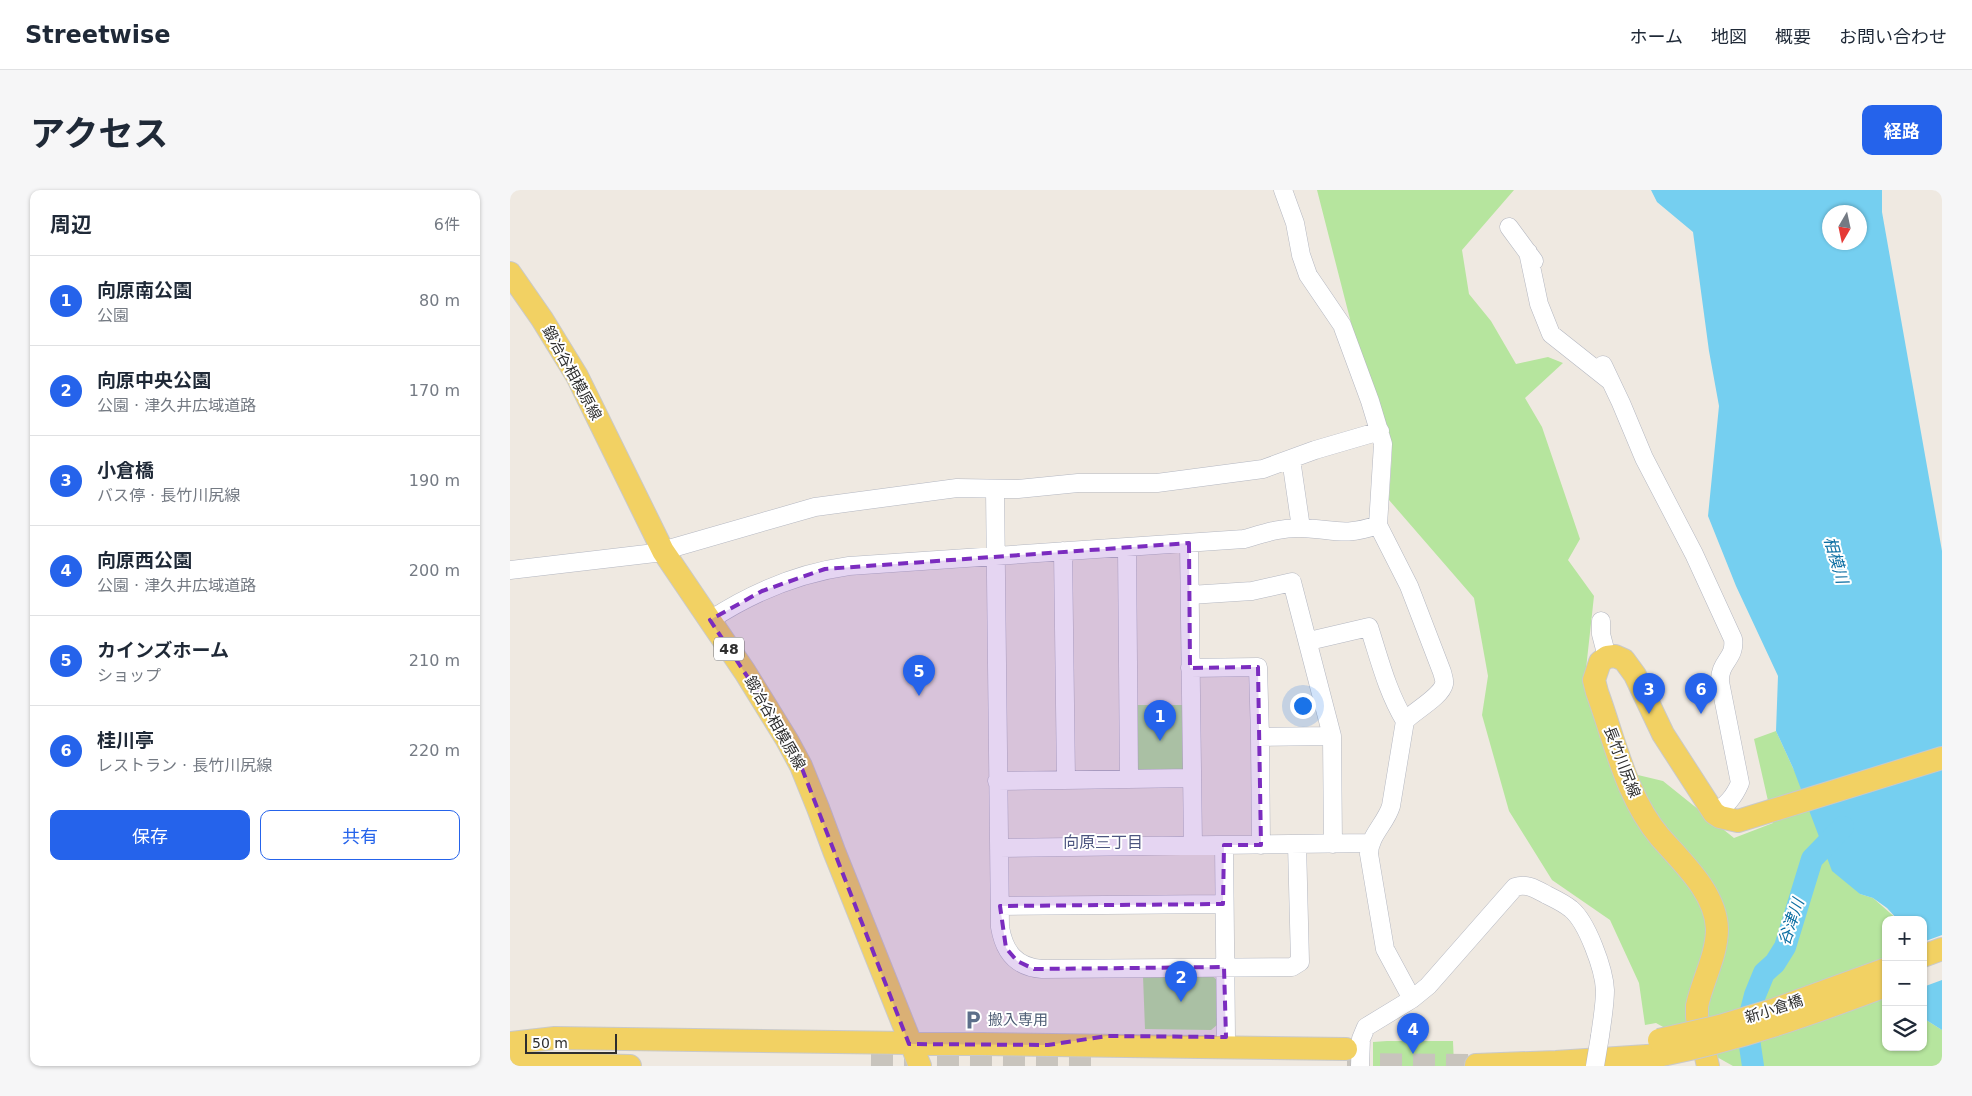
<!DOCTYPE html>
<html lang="ja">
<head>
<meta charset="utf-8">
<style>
  :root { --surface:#fff; --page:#f6f6f7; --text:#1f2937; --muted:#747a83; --line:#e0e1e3; --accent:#2563eb }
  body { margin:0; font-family:"DejaVu Sans","Noto Sans JP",sans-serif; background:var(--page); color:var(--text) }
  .controls { position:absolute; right:15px; bottom:15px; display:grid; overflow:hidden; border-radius:10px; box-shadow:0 1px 4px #0004 }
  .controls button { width:45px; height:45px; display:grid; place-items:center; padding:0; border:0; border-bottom:1px solid var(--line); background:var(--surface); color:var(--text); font:25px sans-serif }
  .compass { position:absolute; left:1312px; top:15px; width:45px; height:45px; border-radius:50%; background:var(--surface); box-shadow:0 1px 4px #0004; rotate:189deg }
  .scale { position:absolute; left:15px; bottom:12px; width:92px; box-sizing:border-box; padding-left:5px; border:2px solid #2e2e2e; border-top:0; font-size:14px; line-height:18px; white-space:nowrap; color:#2e2e2e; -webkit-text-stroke:4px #fff; paint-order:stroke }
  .you { position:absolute; left:792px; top:515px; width:18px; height:18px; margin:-12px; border:4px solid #fff; border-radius:50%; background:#1a73e8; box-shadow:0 0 0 8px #1a73e833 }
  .badge { display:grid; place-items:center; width:32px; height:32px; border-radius:50%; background:var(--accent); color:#fff; font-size:16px; font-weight:700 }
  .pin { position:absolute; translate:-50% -41px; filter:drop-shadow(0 1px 2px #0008) }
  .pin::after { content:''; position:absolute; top:26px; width:18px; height:15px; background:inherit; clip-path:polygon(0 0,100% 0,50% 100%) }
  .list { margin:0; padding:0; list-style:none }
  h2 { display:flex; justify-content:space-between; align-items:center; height:65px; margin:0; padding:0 20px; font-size:21px }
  h2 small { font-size:16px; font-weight:400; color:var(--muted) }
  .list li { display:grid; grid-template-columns:32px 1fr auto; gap:15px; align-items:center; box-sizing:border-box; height:90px; padding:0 20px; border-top:1px solid var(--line) }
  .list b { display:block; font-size:19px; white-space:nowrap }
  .list p { margin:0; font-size:16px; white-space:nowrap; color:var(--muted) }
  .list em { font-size:16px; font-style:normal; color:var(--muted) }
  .actions { display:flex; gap:10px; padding:15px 20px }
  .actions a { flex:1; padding:11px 0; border:1px solid var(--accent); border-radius:10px; text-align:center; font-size:18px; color:var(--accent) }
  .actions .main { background:var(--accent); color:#fff }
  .icon { flex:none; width:28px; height:28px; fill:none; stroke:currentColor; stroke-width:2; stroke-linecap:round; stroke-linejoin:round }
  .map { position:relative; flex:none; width:1432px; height:876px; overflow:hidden; border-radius:10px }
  header { display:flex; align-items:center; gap:30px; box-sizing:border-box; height:70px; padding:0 25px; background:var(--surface); border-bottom:1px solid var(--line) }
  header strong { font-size:24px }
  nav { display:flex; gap:28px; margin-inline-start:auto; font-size:18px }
  .intro { display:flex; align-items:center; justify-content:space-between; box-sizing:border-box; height:120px; padding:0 30px }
  h1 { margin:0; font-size:35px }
  .button { padding:12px 22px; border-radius:10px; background:var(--accent); color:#fff; font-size:18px; font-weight:700 }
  main { display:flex; gap:30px; padding:0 30px }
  aside { flex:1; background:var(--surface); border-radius:10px; box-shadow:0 1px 4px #0004 }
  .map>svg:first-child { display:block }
  .green { fill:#b6e59e }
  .water { fill:#75cff0; fill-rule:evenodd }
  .pier { fill:#efe9e1 }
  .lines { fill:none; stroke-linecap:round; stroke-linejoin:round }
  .river { stroke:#75cff0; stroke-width:22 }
  .major-tunnel { stroke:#c8c4bd; stroke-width:22; stroke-dasharray:22 11; stroke-linecap:butt }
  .minor-casing { stroke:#b4b7c1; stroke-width:19 }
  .major-casing { stroke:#c9c9c9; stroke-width:24 }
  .minor { stroke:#fff; stroke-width:18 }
  .major { stroke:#f2d163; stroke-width:22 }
  .minor-bridge-casing { stroke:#b4b7c1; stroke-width:19; stroke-linecap:butt }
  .major-bridge-casing { stroke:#c9c9c9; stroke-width:24; stroke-linecap:butt }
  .minor-bridge { stroke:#fff; stroke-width:18 }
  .major-bridge { stroke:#f2d163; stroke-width:22 }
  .marked { fill:#7b2cbf; fill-opacity:0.2; stroke:#7b2cbf; stroke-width:4; stroke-dasharray:10 6; stroke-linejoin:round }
  .labels { text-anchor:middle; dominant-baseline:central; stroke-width:4; stroke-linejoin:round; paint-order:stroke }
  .shield { fill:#fff; stroke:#6d6d6d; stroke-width:1 }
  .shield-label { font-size:14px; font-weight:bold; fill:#2e2e2e }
  .street-label { font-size:15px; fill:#2e2e2e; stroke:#fff }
  .service-label { font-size:15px; fill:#4e5e75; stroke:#fff; text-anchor:start }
  .water-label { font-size:16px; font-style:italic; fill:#0d6fa3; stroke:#fff }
  .neighbourhood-label { font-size:16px; fill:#4d5680; stroke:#fff }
</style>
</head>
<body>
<header>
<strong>Streetwise</strong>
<nav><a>ホーム</a><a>地図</a><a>概要</a><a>お問い合わせ</a></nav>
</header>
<div class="intro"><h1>アクセス</h1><a class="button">経路</a></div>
<main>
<aside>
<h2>周辺<small>6件</small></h2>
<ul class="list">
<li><span class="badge">1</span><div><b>向原南公園</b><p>公園</p></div><em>80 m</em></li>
<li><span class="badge">2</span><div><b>向原中央公園</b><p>公園 · 津久井広域道路</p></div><em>170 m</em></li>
<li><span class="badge">3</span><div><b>小倉橋</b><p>バス停 · 長竹川尻線</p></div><em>190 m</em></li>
<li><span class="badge">4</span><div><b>向原西公園</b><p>公園 · 津久井広域道路</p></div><em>200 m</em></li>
<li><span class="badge">5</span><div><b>カインズホーム</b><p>ショップ</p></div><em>210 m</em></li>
<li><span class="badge">6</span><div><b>桂川亭</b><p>レストラン · 長竹川尻線</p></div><em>220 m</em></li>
</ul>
<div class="actions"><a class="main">保存</a><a>共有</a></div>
</aside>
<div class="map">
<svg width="1432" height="876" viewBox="0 0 1432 876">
  <rect width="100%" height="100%" fill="#efe9e1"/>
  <path class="green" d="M807,0H1004L952,60L959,104L981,131L1006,174L1038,167L1053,173L1015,208L1032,237L1070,349L1058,370L1084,406L1076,479L1107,580L1153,591L1224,648L1263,633L1244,549L1266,541L1283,578L1350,704L1363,708L1388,730H1376V857H1413V828L1432,840V876H1223L1146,833L1135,835L1129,793L1100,730L1042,690L999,621L972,525L978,486L964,408L879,310L882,263L841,133Z
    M618,515H680L681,588L619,589Z
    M701,785L707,790V835L701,840L635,839L633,786Z
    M877,851H943L944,876H863V852Z"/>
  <path class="water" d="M1141,0H1372V22L1432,361V840L1413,828V730H1388L1377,718L1363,708L1350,704L1322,681L1283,578L1266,541L1268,486L1226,396L1198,326L1209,216L1199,161L1183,42L1147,12ZM1320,22H1350V52H1320Z"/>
  <path class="pier" d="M1432,745V790L1413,797V752Z"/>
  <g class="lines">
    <path class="river" d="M1243,876L1237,836L1245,805L1254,783L1265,773L1275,757L1302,669L1333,637"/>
    <path class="major-tunnel" d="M361,868L585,869
      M837,874L966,875"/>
    <defs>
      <path id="minor" d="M773,0L785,33L791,65L798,85L832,135L860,211L873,254L868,335L899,396L932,482C933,486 935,491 934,494C931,507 904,521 895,531L881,616C876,633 859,646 859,664L875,759L902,809
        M999,37L1024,71
        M1018,62L1029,114L1041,144L1099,190
        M1093,175L1111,213L1134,268L1184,364L1223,449C1226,469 1209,471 1210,492L1230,593C1224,607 1217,615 1204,623
        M781,269L791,338
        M485,299L490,737C494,761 505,777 532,779L782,777L790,772L787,654
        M679,353L683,655
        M617,357L619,589
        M553,361L556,590
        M0,380L145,363L305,317L447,298L508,299L568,293H647L753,279L805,260L870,241
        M680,405L742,401L782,392L822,546L823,654
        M200,430C243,402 288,383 339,376L734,349C752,344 772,337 791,338C824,339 833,347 868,335
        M1091,431V444L1097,467
        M799,451L859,437C870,471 877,501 895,531
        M680,478L748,477L750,547L822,546
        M750,547L751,655
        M487,591L681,588
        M714,655L716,847
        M489,658L859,653
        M490,716L713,714
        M850,876L851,849L856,837L902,809L918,796L1005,697C1017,693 1026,699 1037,705C1045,709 1054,713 1061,719C1077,732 1094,779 1095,800C1095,815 1092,831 1090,846"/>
      <path id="major" d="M0,83L32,129L67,186L153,361L235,482L277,550L291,576L308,618L324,661L410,876
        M1413,766L1432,759
        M0,853L45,848L836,859
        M0,873L120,876
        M966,875L1046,872L1152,865
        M1198,876L1187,827V816C1192,791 1207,766 1207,739C1206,703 1173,673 1150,647C1116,607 1105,551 1087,502L1084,490L1090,472L1097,467L1105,466L1114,470L1125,485L1153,544L1204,623L1210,627L1228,631L1432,568"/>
    </defs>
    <use href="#minor" class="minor-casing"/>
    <use href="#major" class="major-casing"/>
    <use href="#minor" class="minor"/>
    <use href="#major" class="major"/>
    <defs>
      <path id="minor-bridge" d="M1085,876L1090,846"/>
      <path id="major-bridge" d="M1149,850L1210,836L1263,820L1376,779
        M1152,865C1228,850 1298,825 1370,798"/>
    </defs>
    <use href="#minor-bridge" class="minor-bridge-casing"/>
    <use href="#major-bridge" class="major-bridge-casing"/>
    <use href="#minor-bridge" class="minor-bridge"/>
    <use href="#major-bridge" class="major-bridge"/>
  </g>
  <path class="marked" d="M679,353L680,478L748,477L751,655H714L713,714L490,716L496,758L507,771L524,779L714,777L716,847L597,846L538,855L399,854L291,576L262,524L200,430L252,401L315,379Z"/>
  <defs>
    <symbol id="parking-bare" viewBox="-9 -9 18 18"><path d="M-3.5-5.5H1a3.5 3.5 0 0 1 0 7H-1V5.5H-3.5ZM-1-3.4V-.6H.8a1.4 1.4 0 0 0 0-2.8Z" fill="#5c6f8a" stroke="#fff" stroke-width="2.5" paint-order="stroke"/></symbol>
  </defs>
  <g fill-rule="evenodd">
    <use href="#parking-bare" x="449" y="816" width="28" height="28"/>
  </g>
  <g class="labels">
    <rect class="shield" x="204" y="447.5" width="30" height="23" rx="4"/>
    <g class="shield-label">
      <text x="219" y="459">48</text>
    </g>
    <g class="street-label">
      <text transform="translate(62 183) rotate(61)">鍛冶谷相模原線</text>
      <text transform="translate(265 533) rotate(60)">鍛冶谷相模原線</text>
      <text transform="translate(1112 572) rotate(69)">長竹川尻線</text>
      <text transform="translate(1264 819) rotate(-18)">新小倉橋</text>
    </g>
    <g class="service-label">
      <text x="478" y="830">搬入専用</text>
    </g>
    <g class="water-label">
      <text transform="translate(1326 370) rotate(74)">相模川</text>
      <text transform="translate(1281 732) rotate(-71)">谷津川</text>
    </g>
    <g class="neighbourhood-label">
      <text x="593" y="652">向原三丁目</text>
    </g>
  </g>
</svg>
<div class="controls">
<button>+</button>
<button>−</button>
<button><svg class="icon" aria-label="layers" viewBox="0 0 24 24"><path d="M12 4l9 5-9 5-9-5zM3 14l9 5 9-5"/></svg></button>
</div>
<svg class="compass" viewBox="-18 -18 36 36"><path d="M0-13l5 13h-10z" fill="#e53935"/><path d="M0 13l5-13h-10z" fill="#747a83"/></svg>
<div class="scale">50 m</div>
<div class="you"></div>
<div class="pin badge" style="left:650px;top:551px">1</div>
<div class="pin badge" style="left:671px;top:812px">2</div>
<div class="pin badge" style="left:1139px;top:524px">3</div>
<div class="pin badge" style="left:903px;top:864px">4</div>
<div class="pin badge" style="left:409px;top:506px">5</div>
<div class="pin badge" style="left:1191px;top:524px">6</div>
</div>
</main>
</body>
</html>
